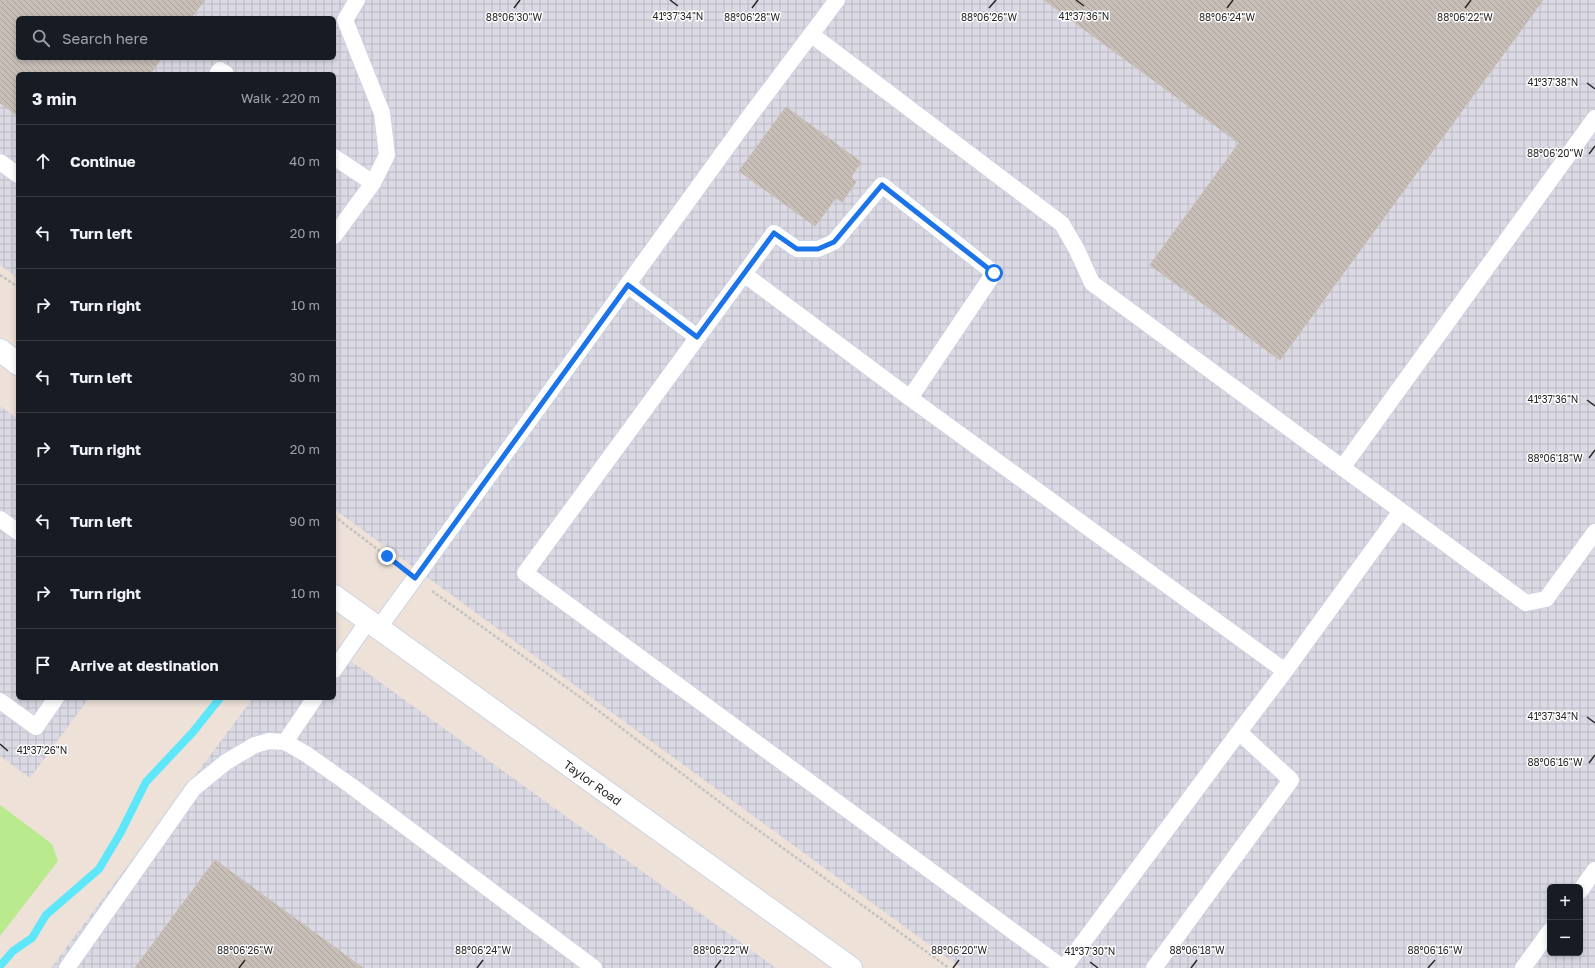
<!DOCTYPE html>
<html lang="en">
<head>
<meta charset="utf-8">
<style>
  :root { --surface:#171b24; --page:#20242c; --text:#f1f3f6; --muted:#9ea1a6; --line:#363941 }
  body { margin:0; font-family:"Golos Text",sans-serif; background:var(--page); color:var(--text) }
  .controls { position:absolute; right:12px; bottom:12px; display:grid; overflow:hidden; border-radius:6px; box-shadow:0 2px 6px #0003 }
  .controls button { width:36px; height:36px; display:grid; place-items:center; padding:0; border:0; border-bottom:1px solid var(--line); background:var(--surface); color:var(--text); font:20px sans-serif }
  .stop { position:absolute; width:12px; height:12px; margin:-9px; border:3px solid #1a73e8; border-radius:50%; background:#fff }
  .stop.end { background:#1a73e8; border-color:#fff; box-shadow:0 1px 4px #0008 }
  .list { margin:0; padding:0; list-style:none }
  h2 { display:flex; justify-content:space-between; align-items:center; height:52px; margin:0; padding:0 16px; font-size:17px }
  h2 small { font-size:13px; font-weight:400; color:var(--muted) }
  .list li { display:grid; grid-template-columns:26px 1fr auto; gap:12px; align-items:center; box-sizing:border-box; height:72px; padding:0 16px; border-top:1px solid var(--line) }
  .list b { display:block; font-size:15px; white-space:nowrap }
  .list em { font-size:13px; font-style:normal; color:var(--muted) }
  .icon { flex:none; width:22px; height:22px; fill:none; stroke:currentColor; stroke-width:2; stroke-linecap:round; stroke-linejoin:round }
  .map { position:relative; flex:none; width:1595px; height:968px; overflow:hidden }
  .search { position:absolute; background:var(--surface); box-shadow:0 2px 6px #0003; left:16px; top:16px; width:320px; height:44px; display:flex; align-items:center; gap:10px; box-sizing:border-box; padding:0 14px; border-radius:6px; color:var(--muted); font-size:15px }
  .panel { position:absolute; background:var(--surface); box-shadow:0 2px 6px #0003; left:16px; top:72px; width:320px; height:628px; border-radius:6px }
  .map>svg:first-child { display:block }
  .industrial { fill:url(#industrial-grid); fill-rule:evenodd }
  .grass { fill:#b9ea8d }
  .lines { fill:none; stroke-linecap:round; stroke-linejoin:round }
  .stream { stroke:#5ee7fb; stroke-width:8 }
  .building { fill:url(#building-back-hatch); stroke:#c8bdb2 }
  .service-casing { stroke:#cdd4e3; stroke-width:18 }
  .tertiary-casing { stroke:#cdd4e3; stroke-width:24 }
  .path { stroke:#c3c3c3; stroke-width:2.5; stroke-dasharray:3 2; stroke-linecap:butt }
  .service { stroke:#fff; stroke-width:16 }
  .tertiary { stroke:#fff; stroke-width:22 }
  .route { stroke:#1a73e8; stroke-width:5 }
  .ticks { fill:none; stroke:#282828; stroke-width:1.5 }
  .labels { text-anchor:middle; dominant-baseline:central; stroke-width:3; stroke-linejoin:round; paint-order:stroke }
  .street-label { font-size:12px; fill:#282828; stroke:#fff }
  .ticks-label { font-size:10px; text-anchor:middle; fill:#282828; stroke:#fff; stroke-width:3; stroke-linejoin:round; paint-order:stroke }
</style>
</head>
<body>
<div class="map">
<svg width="1595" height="968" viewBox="0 0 1595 968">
  <defs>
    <pattern id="industrial-grid" width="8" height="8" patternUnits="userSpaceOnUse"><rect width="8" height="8" fill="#dbdae4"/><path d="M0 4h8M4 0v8" fill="none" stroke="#bcbbc4"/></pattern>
    <pattern id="building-back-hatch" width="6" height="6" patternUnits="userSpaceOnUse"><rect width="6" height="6" fill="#c8beb8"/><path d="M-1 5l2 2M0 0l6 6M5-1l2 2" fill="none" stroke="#aca39e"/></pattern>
  </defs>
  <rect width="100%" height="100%" fill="#ede1d8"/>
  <path class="industrial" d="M0,0H1595V968H961L334,509V74H18V278L0,265ZM18,18H334V58H18ZM1550,887H1580V953H1550Z
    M0,406L18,419V698H89L30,778L0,756Z
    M334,649L776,968H51L253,698H334Z"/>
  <path class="grass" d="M0,805L52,844L58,861L0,936Z"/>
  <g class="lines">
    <path class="stream" d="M0,966L13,951L32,938L46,915L99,869L121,832L146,782L193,732L220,698"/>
  </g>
  <path class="building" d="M0,0H205L191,18H18V58H162L150,74H18V116L0,103Z
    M1044,0H1543L1280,360L1150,265L1239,143Z
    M786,107L861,162L851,177L856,182L842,202L836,198L815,226L739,171Z
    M215,860L363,968H135Z"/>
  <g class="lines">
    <defs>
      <path id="service" d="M357,0L345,20L382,113L387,155L373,183
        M812,35L1062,224L1077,250L1092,283L1526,603L1546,599L1595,532
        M217,74L220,70L226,74
        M334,157L373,183L334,236
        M0,162L18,175
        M744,274L910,398
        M628,285L697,337
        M1342,468L1595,118
        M0,519L18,532
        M378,629L746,121L837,0
        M334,670L368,621
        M1285,671L1401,511
        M0,701L36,727L56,698
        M285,742L315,698
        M1580,891L1595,870
        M67,968L194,788L226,762L255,745L269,741L285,742L306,754L350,785L594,968
        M1063,968L525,573L774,233L797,249H818L834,242L882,185L994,273L910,398L1285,671L1239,732
        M1064,968L1239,732L1291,780L1154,968
        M1523,968L1550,931"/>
      <g id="tertiary">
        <path d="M0,350L18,364"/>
        <path id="s1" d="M334,596L851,968"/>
      </g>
    </defs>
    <use href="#service" class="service-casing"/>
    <use href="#tertiary" class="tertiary-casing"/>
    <path class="path" d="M0,275L18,287
      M334,516L398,565
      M432,591L580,697L733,812L949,968"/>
    <use href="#service" class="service"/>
    <use href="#tertiary" class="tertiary"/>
  </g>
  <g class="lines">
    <path class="route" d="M387,556L415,578L628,285L697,337L774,233L797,249H818L834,242L882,185L994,273"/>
  </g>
  <path class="ticks" d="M670,0L678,6M1076,0L1084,6M514,8L520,0M752,8L758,0M989,8L996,0M1227,8L1233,0M1465,8L1471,0M1587,83L1595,89M1589,154L1595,146M1587,400L1595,406M1589,458L1595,450M1587,717L1595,723M0,744L8,751M1589,763L1595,755M1090,962L1098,968M239,968L245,960M477,968L483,960M715,968L721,960M953,968L959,960M1191,968L1197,960M1428,968L1435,960"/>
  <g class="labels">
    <g class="street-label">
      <text stroke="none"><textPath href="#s1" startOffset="319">Taylor Road</textPath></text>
    </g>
  </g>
  <g class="ticks-label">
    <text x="678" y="20">41°37'34"N</text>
    <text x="1084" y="20">41°37'36"N</text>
    <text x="752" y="21">88°06'28"W</text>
    <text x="989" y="21">88°06'26"W</text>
    <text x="1227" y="21">88°06'24"W</text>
    <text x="1465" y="21">88°06'22"W</text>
    <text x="514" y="21">88°06'30"W</text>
    <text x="1553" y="86">41°37'38"N</text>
    <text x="1555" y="157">88°06'20"W</text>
    <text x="1553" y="403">41°37'36"N</text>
    <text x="1555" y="462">88°06'18"W</text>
    <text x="1553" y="720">41°37'34"N</text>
    <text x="42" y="754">41°37'26"N</text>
    <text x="1555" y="766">88°06'16"W</text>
    <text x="245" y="954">88°06'26"W</text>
    <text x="483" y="954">88°06'24"W</text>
    <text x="721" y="954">88°06'22"W</text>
    <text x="959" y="954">88°06'20"W</text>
    <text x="1197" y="954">88°06'18"W</text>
    <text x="1435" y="954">88°06'16"W</text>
    <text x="1090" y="955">41°37'30"N</text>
  </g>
</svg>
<div class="controls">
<button>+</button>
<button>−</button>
</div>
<div class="stop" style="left:994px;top:273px"></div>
<div class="stop end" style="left:387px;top:556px"></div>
<div class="search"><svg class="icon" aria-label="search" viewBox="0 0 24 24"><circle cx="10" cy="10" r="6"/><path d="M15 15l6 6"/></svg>Search here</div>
<section class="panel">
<h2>3 min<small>Walk · 220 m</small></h2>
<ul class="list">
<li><svg class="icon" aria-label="ahead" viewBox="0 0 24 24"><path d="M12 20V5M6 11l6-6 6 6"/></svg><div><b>Continue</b></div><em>40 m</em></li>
<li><svg class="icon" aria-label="left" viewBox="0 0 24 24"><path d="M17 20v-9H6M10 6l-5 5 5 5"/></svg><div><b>Turn left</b></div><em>20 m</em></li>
<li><svg class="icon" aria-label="right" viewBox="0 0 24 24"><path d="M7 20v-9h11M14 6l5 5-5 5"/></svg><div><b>Turn right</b></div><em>10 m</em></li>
<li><svg class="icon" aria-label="left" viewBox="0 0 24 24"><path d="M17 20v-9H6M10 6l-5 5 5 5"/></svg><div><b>Turn left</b></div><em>30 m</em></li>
<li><svg class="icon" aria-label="right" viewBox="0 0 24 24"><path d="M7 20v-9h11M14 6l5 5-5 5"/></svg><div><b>Turn right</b></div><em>20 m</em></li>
<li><svg class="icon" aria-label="left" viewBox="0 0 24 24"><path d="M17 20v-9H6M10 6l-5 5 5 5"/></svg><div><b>Turn left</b></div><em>90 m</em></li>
<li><svg class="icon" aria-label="right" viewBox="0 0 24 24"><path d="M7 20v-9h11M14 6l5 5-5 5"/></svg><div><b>Turn right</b></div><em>10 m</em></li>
<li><svg class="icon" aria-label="arrive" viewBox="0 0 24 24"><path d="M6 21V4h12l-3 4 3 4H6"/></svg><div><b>Arrive at destination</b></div></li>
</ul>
</section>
</div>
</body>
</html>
